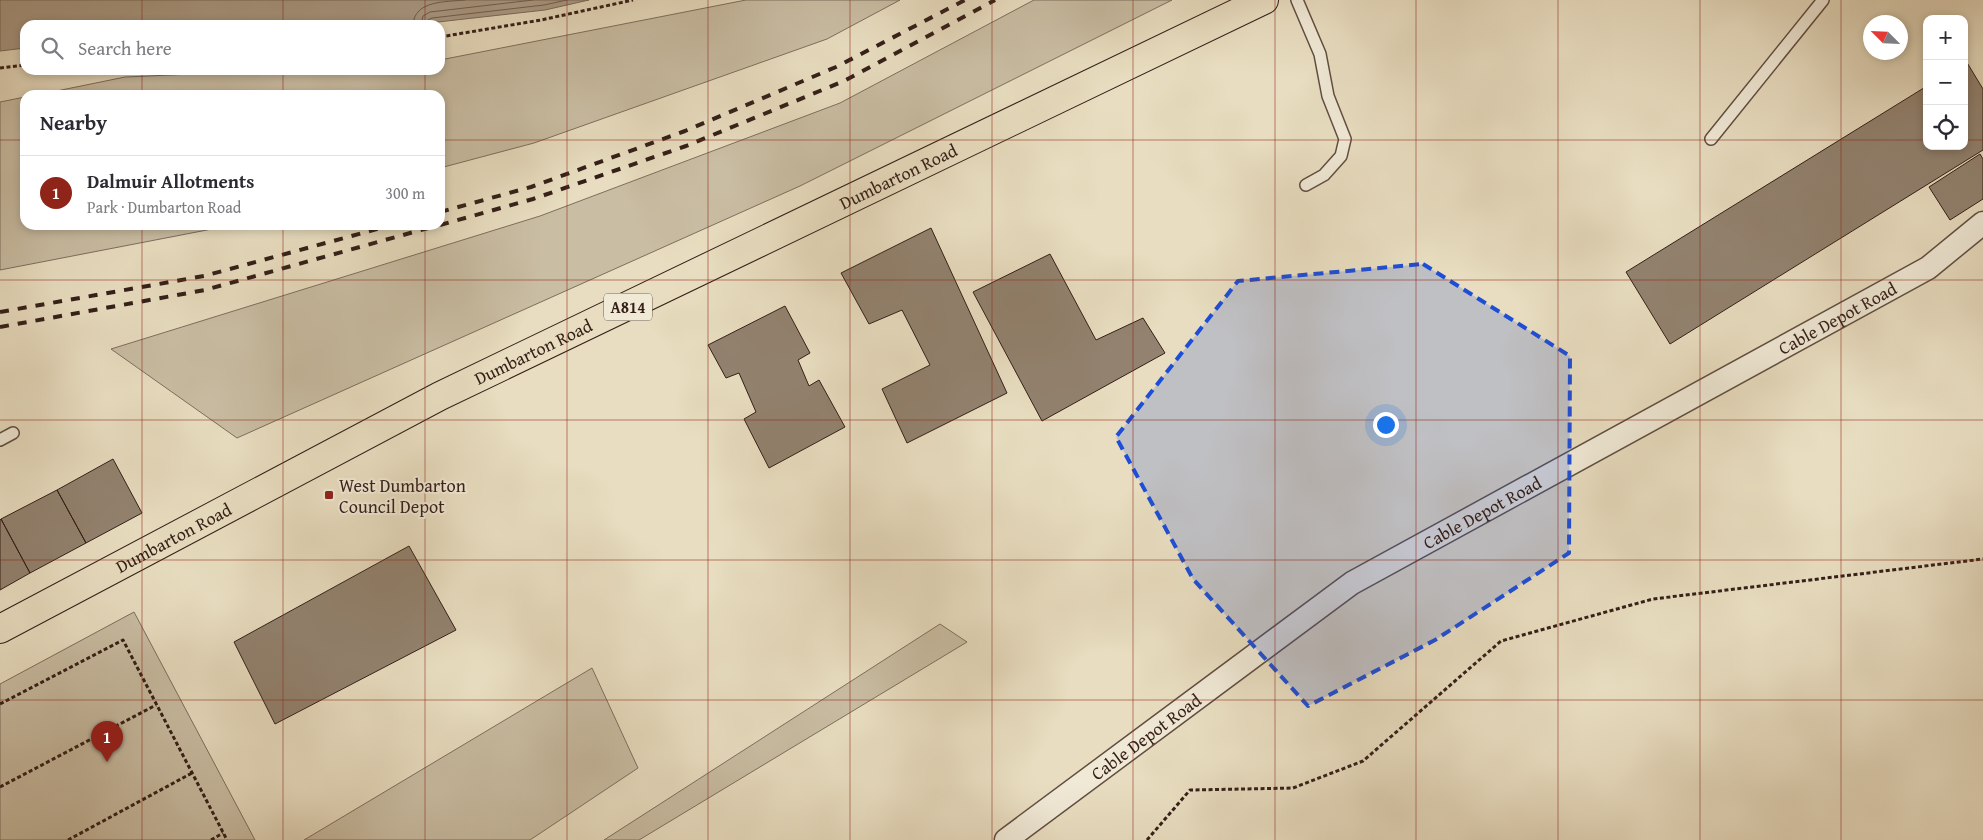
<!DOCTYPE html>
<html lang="en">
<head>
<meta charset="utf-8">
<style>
  :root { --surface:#fff; --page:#f2f2f3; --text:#2b2b33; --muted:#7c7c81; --line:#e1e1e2; --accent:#8f2418 }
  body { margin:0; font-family:"Gentium Book Plus",serif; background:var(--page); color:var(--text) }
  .controls { position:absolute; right:15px; top:15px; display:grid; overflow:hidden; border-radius:10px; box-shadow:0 2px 8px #0003 }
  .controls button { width:45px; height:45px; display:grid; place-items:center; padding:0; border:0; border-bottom:1px solid var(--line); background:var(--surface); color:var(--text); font:25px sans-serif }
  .compass { position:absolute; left:1863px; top:15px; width:45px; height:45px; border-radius:50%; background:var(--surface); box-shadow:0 2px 8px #0003; rotate:294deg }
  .you { position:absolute; left:1385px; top:424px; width:18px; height:18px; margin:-12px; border:4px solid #fff; border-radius:50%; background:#1a73e8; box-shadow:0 0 0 8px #1a73e833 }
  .badge { display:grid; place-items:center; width:32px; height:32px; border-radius:50%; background:var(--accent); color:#fff; font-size:16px; font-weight:700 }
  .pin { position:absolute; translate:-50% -41px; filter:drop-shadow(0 1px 2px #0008) }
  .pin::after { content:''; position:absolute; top:26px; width:18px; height:15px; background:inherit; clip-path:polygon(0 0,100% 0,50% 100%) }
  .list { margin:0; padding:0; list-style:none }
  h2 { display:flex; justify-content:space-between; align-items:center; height:65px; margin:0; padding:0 20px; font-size:21px }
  h2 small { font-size:16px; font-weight:400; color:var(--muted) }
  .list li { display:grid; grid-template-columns:32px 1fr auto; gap:15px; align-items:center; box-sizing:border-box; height:75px; padding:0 20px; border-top:1px solid var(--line) }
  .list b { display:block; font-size:19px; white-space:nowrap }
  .list p { margin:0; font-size:16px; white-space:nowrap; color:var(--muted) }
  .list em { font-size:16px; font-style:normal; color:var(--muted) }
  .icon { flex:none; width:28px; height:28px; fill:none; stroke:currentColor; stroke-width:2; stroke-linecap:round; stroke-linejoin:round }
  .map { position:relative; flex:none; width:1983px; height:840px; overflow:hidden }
  .search { position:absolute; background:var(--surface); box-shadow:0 2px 8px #0003; left:20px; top:20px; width:425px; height:55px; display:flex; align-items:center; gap:12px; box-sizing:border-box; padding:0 18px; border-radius:15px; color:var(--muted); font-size:19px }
  .panel { position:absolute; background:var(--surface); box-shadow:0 2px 8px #0003; left:20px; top:90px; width:425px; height:140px; border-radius:15px }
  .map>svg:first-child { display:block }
  .green { fill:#c9bda3; stroke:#7e6e5e }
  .water { fill:#ab9c87; stroke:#7b6a5b }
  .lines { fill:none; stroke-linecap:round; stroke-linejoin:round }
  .shore { stroke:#705e50; stroke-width:1 }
  .building { fill:#92826f; stroke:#341f18 }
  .service-casing { stroke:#614e42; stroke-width:14 }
  .minor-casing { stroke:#614e42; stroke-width:25 }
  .primary-casing { stroke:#341f18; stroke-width:30 }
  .path { stroke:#341f18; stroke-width:3; stroke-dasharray:4 2.5; stroke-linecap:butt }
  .service { stroke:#f0e9d6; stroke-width:11 }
  .minor { stroke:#f0e9d6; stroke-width:22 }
  .primary { stroke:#e8ddc0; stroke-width:28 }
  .rail { stroke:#341f18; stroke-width:4; stroke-dasharray:9 9; stroke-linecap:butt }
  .marked { fill:#1d4ed8; fill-opacity:0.2; stroke:#1d4ed8; stroke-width:4; stroke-dasharray:10 6; stroke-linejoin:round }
  .grid { fill:none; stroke:#8f2418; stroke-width:1; stroke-opacity:0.55 }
  .poi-dot { fill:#8f2418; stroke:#f0e9d6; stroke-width:2 }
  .labels { text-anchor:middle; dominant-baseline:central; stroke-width:4; stroke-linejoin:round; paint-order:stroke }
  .shield { fill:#f0e9d6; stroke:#6c5c51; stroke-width:1 }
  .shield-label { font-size:16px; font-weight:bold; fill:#341f18 }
  .street-label { font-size:18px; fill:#341f18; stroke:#f0e9d6 }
  .poi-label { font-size:18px; fill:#341f18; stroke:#f0e9d6; text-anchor:start }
</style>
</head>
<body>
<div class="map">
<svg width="1983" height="840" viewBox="0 0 1983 840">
  <rect width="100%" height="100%" fill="#e8ddc0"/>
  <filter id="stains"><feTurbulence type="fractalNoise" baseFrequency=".004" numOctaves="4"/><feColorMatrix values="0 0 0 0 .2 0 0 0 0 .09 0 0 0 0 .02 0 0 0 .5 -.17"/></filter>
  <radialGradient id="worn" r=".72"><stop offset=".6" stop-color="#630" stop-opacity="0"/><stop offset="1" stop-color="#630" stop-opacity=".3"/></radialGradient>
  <path class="green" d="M746,0H900L827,39L534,143L440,168V95H37L125,77L285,70H440V60Z
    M1034,0H1172L800,186L237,438L111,349L540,216L840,103Z
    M25,97V225H227L207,230L0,270V102Z
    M134,612L255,840H0V684Z
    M940,624L967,642L639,840H604Z
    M592,668L638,768L530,840H304Z"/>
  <path class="water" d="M0,0H589L545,10L411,25H25V48L0,51Z"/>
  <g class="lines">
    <path class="shore" d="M413,25C414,0 446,2 465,0
      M421,25L423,16L430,12L533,0
      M427,25L428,20L432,18L544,5L567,0"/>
  </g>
  <path class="building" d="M1966,61L1983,89V150L1670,344L1626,272L1927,86V146H1964V62Z
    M1980,154L1983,159V199L1950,220L1929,187Z
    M931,228L1007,393L907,443L882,389L930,365L902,310L869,324L841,273Z
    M1050,254L1096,340L1143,318L1165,353L1042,421L973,292Z
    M785,306L810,353L798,360L809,386L819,380L845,427L769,468L744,419L756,412L739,373L726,378L708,345Z
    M113,459L142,513L86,543L57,490Z
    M57,490L86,543L30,573L1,519Z
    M1,519L30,573L0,590V520Z
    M409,546L456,630L275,724L234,642Z"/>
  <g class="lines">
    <defs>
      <path id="service" d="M1297,0L1320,54L1328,96L1345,139L1341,156L1324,175L1306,185
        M1711,139L1823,0
        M0,440L13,433"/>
      <g id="minor">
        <path id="s1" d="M1006,840L1352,583L1928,268L1983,223"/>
      </g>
      <g id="primary">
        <path id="s2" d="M0,629L440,396L1264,0"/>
      </g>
    </defs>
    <use href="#service" class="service-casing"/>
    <use href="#minor" class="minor-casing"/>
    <use href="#primary" class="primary-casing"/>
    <path class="path" d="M440,37L541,20L633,0
      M0,68L25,65
      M0,704L123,640L227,840
      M0,787L156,705
      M68,840L192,773
      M211,840L223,833
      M1147,840L1190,790L1293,788L1363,761L1501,641L1653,599L1983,559"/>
    <use href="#service" class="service"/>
    <use href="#minor" class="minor"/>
    <use href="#primary" class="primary"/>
    <path class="rail" d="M440,212L531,187L685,131L836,67L965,0
      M440,225L533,199L686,146L844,81L995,0
      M0,312L204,276L392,225
      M0,327L205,290L439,225"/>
  </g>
  <path class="marked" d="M1423,264L1570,356L1569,553L1435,640L1308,706L1193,579L1116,437L1238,281Z"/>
  <path class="grid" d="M142,0V25M283,0V25M425,0V25M567,0V840M708,0V840M850,0V840M992,0V840M1133,0V840M1275,0V840M1416,0V840M1558,0V840M1700,0V840M1841,0V840M142,70V95M283,70V95M425,70V95M0,140H25M440,140H1927M1964,140H1983M142,225V840M283,225V840M425,225V840M0,280H1983M0,420H1983M0,560H1983M0,700H1983"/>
  <rect class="poi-dot" x="324" y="490" width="10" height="10" rx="2.5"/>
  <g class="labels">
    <rect class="shield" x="604" y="293.5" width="48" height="27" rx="4"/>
    <g class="shield-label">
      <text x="628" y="307">A814</text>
    </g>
    <g class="street-label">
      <text stroke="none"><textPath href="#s2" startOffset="1006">Dumbarton Road</textPath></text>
      <text stroke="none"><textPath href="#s1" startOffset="984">Cable Depot Road</textPath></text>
      <text stroke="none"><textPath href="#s2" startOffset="601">Dumbarton Road</textPath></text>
      <text stroke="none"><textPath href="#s1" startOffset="579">Cable Depot Road</textPath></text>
      <text stroke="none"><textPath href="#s2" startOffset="196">Dumbarton Road</textPath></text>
      <text stroke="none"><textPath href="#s1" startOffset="174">Cable Depot Road</textPath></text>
    </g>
    <g class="poi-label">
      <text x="339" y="485">West Dumbarton<tspan x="339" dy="21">Council Depot</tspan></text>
    </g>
  </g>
  <rect width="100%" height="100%" filter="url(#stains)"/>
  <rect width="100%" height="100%" fill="url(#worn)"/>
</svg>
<div class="controls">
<button>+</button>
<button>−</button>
<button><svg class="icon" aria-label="locate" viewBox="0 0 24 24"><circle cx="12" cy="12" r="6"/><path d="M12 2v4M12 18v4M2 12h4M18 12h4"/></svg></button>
</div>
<svg class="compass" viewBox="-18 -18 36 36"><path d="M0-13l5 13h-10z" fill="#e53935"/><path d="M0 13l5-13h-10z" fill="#7c7c81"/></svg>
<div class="you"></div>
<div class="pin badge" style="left:107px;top:762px">1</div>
<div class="search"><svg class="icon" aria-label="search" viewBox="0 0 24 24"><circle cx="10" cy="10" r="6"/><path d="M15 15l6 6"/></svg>Search here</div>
<section class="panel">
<h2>Nearby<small></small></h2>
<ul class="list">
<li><span class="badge">1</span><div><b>Dalmuir Allotments</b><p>Park · Dumbarton Road</p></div><em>300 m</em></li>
</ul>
</section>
</div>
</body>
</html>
